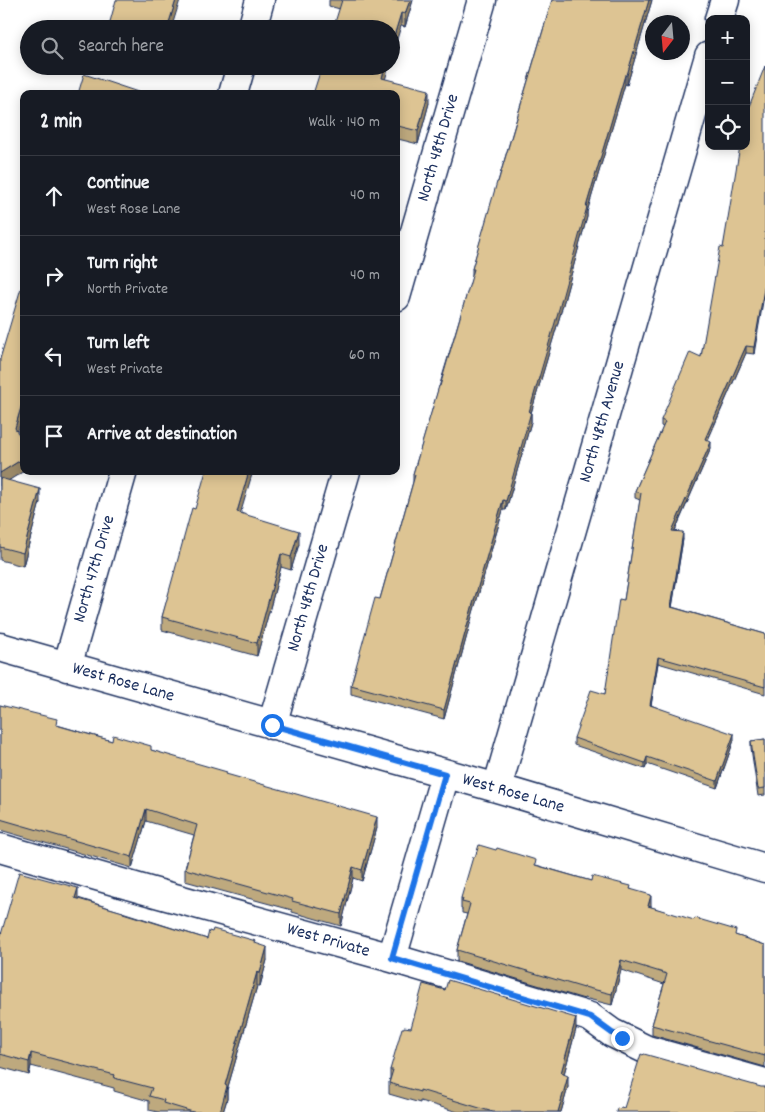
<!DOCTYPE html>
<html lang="en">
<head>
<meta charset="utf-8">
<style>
  :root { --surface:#171b24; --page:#242831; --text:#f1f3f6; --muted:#9ea1a6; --line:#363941 }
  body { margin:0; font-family:Dekko,sans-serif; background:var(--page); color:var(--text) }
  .controls { position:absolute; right:15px; top:15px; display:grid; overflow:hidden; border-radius:10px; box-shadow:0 2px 12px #0003 }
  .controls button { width:45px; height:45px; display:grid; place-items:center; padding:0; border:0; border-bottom:1px solid var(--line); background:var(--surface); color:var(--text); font:25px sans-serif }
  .compass { position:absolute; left:645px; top:15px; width:45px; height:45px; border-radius:50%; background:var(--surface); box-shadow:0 2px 12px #0003; rotate:196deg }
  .stop { position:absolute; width:15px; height:15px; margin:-11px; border:4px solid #1a73e8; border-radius:50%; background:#fff }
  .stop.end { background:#1a73e8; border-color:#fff; box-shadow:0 1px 5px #0008 }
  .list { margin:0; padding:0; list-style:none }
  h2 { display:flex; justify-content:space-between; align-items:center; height:65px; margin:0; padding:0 20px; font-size:21px }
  h2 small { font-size:16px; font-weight:400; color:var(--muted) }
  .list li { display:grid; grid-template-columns:32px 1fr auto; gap:15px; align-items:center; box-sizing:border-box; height:80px; padding:0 20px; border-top:1px solid var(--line) }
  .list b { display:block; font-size:19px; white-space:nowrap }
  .list p { margin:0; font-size:16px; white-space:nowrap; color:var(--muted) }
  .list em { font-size:16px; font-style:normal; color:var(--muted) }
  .icon { flex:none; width:28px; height:28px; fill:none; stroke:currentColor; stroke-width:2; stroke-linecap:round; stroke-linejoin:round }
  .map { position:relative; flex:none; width:765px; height:1112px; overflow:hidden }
  .search { position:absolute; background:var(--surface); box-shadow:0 2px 12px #0003; left:20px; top:20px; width:380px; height:55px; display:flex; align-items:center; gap:12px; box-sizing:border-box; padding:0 18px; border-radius:28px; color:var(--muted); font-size:19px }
  .panel { position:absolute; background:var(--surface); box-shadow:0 2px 12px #0003; left:20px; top:90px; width:380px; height:385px; border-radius:10px }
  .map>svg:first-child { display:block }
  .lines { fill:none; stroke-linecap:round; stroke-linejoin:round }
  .minor-casing { stroke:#1b2f5e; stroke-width:31 }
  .minor { stroke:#fff; stroke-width:28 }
  .wall { fill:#bea97e; stroke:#1b2f5e }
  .shaded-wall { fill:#9b8967; stroke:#1b2f5e }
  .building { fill:#ddc493; stroke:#1b2f5e }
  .route { stroke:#1a73e8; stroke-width:6 }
  .labels { text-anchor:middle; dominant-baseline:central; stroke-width:4; stroke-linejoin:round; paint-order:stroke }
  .street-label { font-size:18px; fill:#1b2f5e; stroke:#fff }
</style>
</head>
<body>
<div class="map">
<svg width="765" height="1112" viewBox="0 0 765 1112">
  <rect width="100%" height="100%" fill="#fff"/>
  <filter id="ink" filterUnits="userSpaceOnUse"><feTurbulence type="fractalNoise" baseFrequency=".02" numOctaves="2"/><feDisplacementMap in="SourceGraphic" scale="10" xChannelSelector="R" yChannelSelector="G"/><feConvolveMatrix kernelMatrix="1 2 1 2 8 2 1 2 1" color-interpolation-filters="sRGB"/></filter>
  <g filter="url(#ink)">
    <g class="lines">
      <defs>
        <path id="minor" d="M719,19L725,0
          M252,29L260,0
          M233,94L241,66
          M396,297L482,0
          M0,647L497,788L765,868
          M67,667L123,471
          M272,725L346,471
          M497,788L709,56
          M0,848L149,891L392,958L590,1017L612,1033L647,1050L765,1083
          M392,958L445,775"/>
      </defs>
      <use href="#minor" class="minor-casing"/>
      <use href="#minor" class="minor"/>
    </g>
    <path class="wall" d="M329,0H413L405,27L329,6Z
      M552,0H652L627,85L625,84L587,212V217L559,319L531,413V422L506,510H503L473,613L444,719L351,694V685L380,599L413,482V474L472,277V269Z
      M765,66L754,354L746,353L708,440L711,448L675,531L683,539L672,607L765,634V694L658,663L651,705L734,740L717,788L647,764L645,769L574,745V738L605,694L624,600L640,500L635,498V491L663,427L661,426V420L701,357L723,248Z
      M385,79L429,103L418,144L398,139Z
      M24,289V410L17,433L24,443V471L8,480L40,502L23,566L0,560V359Z
      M195,509L241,513L299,544L291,570L281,567L257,656L162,630V617Z
      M0,705L57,725L112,741L151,750L227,775L377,828L362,881L353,878L341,926L292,912V910L185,881V869L194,835L146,821L132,868L0,830Z
      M765,739V795L758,796L751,748V741Z
      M536,865L591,881L631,889L651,905V907L765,945V1067L652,1035V1025L664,984L621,970L612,1005L584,998V999L457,961V950L467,914L462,913V909H461V898Z
      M78,898L207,939L256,943L267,960L260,986H257L227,1090V1099L223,1112H158L149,1110V1101L114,1091V1088L31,1066L29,1075L0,1067V938Z
      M411,1028L576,1029L564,1074L568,1087L561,1112H458L420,1101V1103L389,1094V1083L390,1078V1070Z"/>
    <path class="shaded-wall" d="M176,0H180L171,29H167Z
      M410,0H413L405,27V14Z
      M649,0H652L627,85V75Z
      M401,13V26L391,59V46Z
      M385,66H389L382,91V78Z
      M625,75V84L587,212V217L559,319L531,413V422L506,510V501L529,412L586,207Z
      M429,90V103L418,144V131Z
      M398,126V139L396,143V130Z
      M765,283V290L754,354V347Z
      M746,346V353L705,446V439Z
      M24,397V410L15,441V428Z
      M711,442V448L672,537V531Z
      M24,458V471L0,486V473Z
      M249,471H253L237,525V512Z
      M40,489V502L23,566V553Z
      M503,500V510L473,613L444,719V710L473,604Z
      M299,531V544L291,570V557Z
      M683,532V539L671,614V607Z
      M281,554V567L257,656V643Z
      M658,657V663L650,712V705Z
      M734,734V740L717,788V781Z
      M647,757V764L645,769V763Z
      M146,809V821L132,868V857Z
      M377,817V828L362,881V870Z
      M353,867V878L341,926V914Z
      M78,888V901L75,898Z
      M651,895V905L648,916V906Z
      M267,947V960L260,986V973Z
      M621,960V970L612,1005V994Z
      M257,972V986L227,1090V1099L223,1112H220L225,1085Z
      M576,1018V1029L561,1085V1073Z
      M31,1053V1066L29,1075V1062Z
      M568,1076V1087L561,1112H558Z"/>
    <path class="building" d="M116,0H176L167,29H108Z
      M342,0H410L405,14L401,13L391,46V29H333Z
      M552,0H649L627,75H625L586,207H587L559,309L529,412H531L506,501L503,500L473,604L444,710L351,685L375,598L380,599L415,475L413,474L439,386H440L474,269H472L497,182H498Z
      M322,66H385L382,78L429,90L418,131L398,126L396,130V94H313Z
      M765,66V283L754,347L746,346L705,439L711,442L672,531L683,532L671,607L765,634V687L658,657L650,705L734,734L717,781L647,757L645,763L574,738L591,690L605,694L619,599L624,600L641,493L635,491L665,422L661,420L690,352L701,357L720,247L723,248L740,146H746V114Z
      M84,74L144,94H78Z
      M21,288L24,289V397L15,428L24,443V458L0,473V359Z
      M206,471H249L237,512L299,531L291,557L281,554L257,643L162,617L192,508L195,509Z
      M0,478L40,489L23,553L0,547Z
      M0,705L57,719L56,725L112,741L113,735L151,746V750L227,772L226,774L377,817L362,870L353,867L341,914L292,901L293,899L185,869L197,825L146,809L132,857L0,819Z
      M765,739V788L758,789L751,741Z
      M479,845L496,850L497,848L536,860L535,865L591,881L592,876L631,886L630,889L651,895L648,906L694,920L695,918L736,930L735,935L765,945V1056L652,1025L667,974L621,960L612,994L584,987V988L457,950L470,904L462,902L463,899L461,898L473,857H475Z
      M19,872L78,888L75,898L123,912V913L207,939L209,931L212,932L213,929L256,941L255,943L267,947L260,973L257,972L225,1085L227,1086L220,1112H193L163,1103L164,1100L149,1096L152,1088L114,1078L115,1075L31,1053L29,1062L0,1054V938Z
      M448,980L576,1018L561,1073L568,1076L558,1112H493L420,1090V1092L389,1083L393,1070H390L402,1028H404V1027L411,1028L423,984L445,990Z
      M641,1054L643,1055L644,1054L761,1087H765V1112H616L617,1108L620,1109L621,1107L624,1108Z"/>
  </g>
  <g class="lines" filter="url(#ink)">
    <path class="route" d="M272,725L445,774L392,958L590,1017L612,1033L622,1038"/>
  </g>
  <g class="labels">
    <g class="street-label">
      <text transform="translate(439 148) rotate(-74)">North 48th Drive</text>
      <text transform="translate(603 422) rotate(-74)">North 48th Avenue</text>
      <text transform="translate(95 569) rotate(-74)">North 47th Drive</text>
      <text transform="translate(309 598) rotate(-74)">North 48th Drive</text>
      <text transform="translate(123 683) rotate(16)">West Rose Lane</text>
      <text transform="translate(513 794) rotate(16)">West Rose Lane</text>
      <text transform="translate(328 941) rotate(16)">West Private</text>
    </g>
  </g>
</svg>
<div class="controls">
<button>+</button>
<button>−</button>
<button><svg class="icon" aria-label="locate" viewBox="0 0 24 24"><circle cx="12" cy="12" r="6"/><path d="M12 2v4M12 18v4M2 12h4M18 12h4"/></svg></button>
</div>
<svg class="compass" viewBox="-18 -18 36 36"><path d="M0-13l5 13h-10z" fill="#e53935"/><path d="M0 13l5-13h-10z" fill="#9ea1a6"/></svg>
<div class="stop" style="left:272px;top:725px"></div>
<div class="stop end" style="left:622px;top:1038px"></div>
<div class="search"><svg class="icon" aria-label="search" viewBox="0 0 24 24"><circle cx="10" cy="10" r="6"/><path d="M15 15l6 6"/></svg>Search here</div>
<section class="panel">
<h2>2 min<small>Walk · 140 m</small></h2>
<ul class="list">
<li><svg class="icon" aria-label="ahead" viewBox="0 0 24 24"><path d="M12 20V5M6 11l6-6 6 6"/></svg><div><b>Continue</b><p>West Rose Lane</p></div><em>40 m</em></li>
<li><svg class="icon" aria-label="right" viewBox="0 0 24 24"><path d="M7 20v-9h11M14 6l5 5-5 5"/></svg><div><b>Turn right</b><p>North Private</p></div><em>40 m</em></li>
<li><svg class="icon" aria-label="left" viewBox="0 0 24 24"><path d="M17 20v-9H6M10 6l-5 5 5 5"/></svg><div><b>Turn left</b><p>West Private</p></div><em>60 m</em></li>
<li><svg class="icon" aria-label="arrive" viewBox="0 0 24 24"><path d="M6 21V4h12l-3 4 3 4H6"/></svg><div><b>Arrive at destination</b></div></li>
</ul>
</section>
</div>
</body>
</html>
